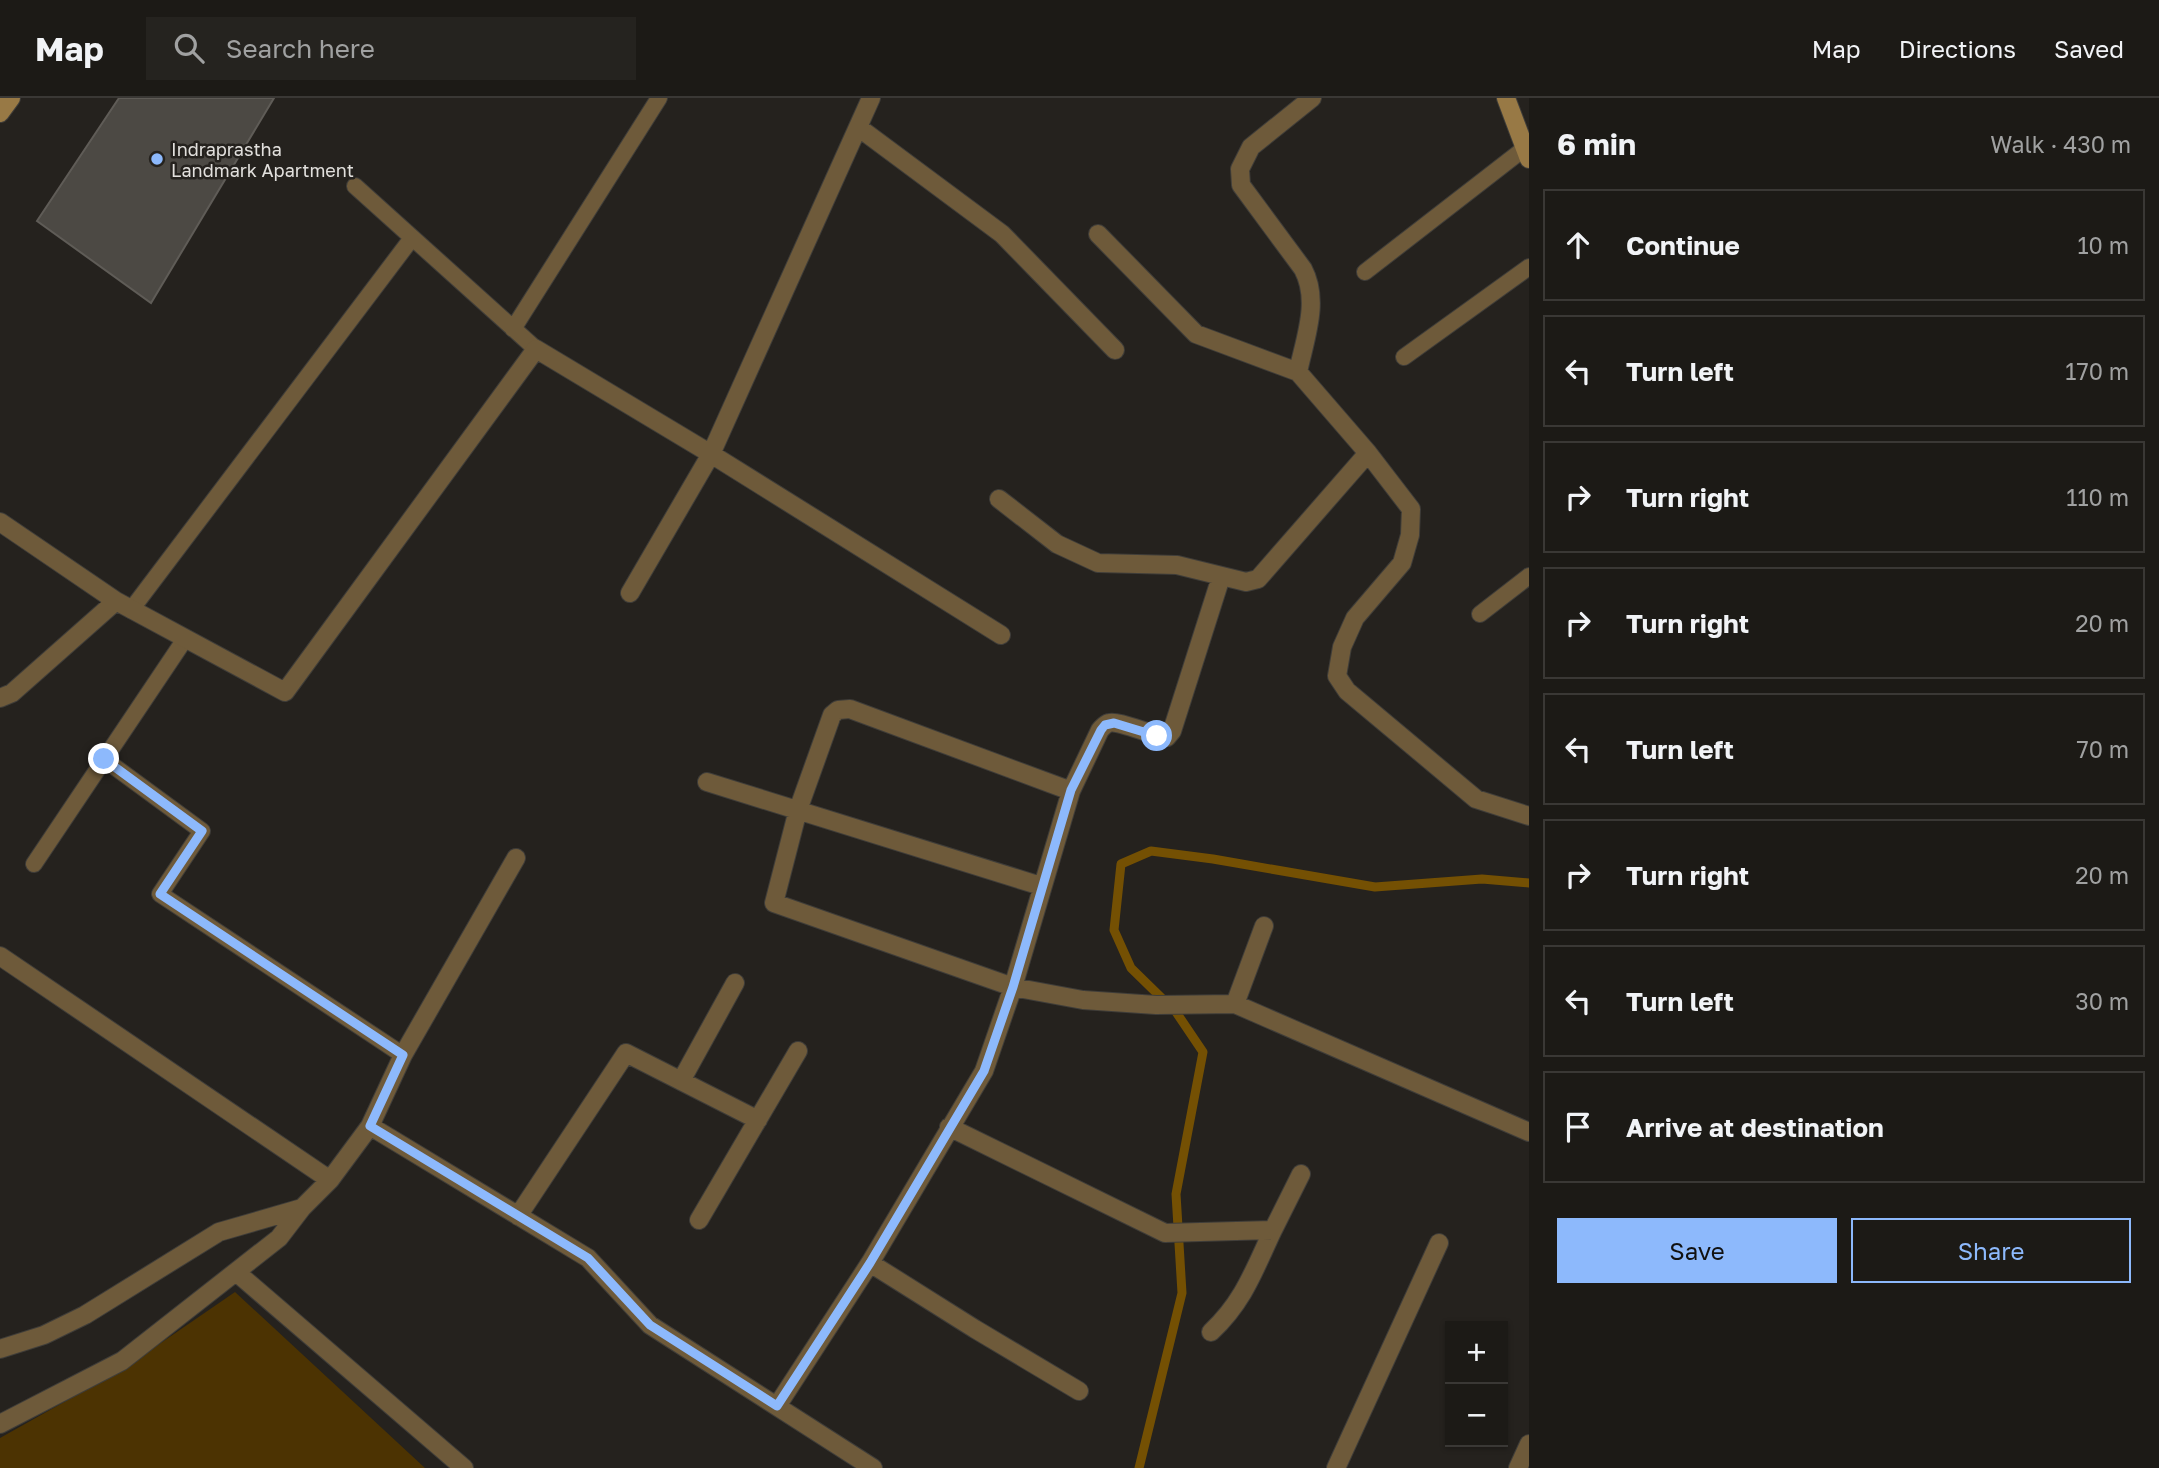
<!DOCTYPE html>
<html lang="en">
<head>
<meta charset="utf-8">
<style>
  :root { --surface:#1c1a16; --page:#25231f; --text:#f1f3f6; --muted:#a0a1a1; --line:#3a3835; --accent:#8db9fc }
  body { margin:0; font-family:"Golos Text",sans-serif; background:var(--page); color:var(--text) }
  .controls { position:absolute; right:21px; bottom:21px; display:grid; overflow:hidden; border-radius:0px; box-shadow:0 2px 5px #0004 }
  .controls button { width:63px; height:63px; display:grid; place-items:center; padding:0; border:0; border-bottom:2px solid var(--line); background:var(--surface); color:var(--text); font:35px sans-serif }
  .stop { position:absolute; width:21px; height:21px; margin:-16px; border:5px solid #8db9fc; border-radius:50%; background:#fff }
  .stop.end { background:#8db9fc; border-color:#fff; box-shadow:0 2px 7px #0008 }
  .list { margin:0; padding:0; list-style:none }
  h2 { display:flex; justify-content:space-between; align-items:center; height:91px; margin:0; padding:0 28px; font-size:30px }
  h2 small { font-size:23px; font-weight:400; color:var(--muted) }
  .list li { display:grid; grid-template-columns:46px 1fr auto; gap:21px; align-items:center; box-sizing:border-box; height:112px; margin:0 14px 14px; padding:0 14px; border:2px solid var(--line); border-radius:0px }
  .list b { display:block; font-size:26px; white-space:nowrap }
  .list em { font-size:23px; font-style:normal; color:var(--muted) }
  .actions { display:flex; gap:14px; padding:21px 28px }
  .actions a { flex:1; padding:16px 0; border:2px solid var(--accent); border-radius:0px; text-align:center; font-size:24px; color:var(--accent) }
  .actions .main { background:var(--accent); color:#111 }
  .icon { flex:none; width:38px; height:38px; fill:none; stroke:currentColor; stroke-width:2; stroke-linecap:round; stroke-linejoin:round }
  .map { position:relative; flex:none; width:1529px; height:1370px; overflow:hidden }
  header { display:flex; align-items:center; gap:42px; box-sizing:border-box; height:98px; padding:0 35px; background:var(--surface); border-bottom:2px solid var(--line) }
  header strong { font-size:33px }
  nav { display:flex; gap:38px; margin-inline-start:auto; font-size:24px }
  .search { width:490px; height:63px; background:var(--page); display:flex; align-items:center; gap:18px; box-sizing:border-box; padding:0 24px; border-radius:0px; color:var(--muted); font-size:26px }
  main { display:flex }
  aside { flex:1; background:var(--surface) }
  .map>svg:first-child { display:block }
  .green { fill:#4c3302 }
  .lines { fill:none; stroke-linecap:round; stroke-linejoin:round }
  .stream { stroke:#745003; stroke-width:9 }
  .building { fill:#4c4944; stroke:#5f5c57; stroke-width:2 }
  .lane-casing { stroke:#3f3d39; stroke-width:18 }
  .street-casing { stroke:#3f3d39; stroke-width:20 }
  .secondary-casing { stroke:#3f3d39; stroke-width:20 }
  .lane { stroke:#6e5a3a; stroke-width:16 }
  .street { stroke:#6e5a3a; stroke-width:18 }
  .secondary { stroke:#987945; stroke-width:18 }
  .route { stroke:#8db9fc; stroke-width:9 }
  .poi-dot { fill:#8db9fc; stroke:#25221e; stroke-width:2.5 }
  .labels { text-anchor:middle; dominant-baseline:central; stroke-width:5; stroke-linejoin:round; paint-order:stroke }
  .poi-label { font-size:18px; fill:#e2e0dd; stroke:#25221e; text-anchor:start }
</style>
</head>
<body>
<header>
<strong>Map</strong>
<div class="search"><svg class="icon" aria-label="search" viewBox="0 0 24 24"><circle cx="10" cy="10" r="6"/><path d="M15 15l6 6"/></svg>Search here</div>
<nav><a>Map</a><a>Directions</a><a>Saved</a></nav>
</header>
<main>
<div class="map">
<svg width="1529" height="1370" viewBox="0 0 1529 1370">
  <rect width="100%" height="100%" fill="#25221e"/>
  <path class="green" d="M235,1194L425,1370H0V1340L123,1271Z"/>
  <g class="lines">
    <path class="stream" d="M1139,1370L1182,1195L1176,1096L1203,954L1176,914L1131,870L1114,832L1121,766L1151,753L1213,761L1375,789L1482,781L1529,785"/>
  </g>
  <path class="building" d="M119,0H274L151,205L37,123Z"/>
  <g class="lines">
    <defs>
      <path id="lane" d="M355,88L536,251
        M1365,174L1525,50
        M513,231L659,0
        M1404,259L1529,169
        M131,512L412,140
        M1480,516L1529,478
        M104,661L202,733L160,796L403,957
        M34,766L185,541"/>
      <path id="street" d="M858,29L1002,136L1115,252
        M1098,136L1196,236L1298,274L1368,355L1411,411L1410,437L1402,465L1355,520L1342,549L1337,578L1347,593L1476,701L1529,718
        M1298,274C1305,240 1320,203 1303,171L1241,87L1240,71L1251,49L1312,0
        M999,401L1057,446L1098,465L1177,467L1246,484L1258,481L1368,355
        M0,424L116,503L285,594L536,251L711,356L1001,537
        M630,495L711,356L871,0
        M0,600L12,595L116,503
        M707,684L1041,788
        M1071,693L850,611L838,612L832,617L798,712L774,805L1013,889L1083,902L1156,907L1235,906L1529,1034
        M0,858L330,1082
        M1235,906L1264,828
        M681,983L735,885
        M370,1028L588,1160L650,1227L873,1370
        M949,1029L1165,1135L1273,1132L1301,1076
        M518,1118L626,955L758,1022
        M699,1122L798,953
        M870,1165L975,1231L1079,1293
        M236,1174L464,1370
        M1211,1234C1244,1203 1254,1172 1273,1132
        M0,1251L44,1237L85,1217L219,1134L302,1110
        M777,1308L870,1165L984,973L1013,889L1071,693L1100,632C1103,629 1105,626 1109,625C1119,622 1152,638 1167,639L1172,633L1221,479
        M0,1326L122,1263L279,1140L302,1110L330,1082L370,1028L403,957L516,760
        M1336,1370L1439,1145
        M1518,1370L1529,1346"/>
      <path id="secondary" d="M1506,0L1529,61
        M0,15L11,0"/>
    </defs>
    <use href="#lane" class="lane-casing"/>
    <use href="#street" class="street-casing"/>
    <use href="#secondary" class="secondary-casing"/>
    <use href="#lane" class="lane"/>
    <use href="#street" class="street"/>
    <use href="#secondary" class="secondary"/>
  </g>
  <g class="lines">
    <path class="route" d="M104,661L202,733L160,796L403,957L370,1028L588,1160L650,1227L777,1308L870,1165L984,973L1013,889L1071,692L1101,632L1105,627L1114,625L1157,638"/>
  </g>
  <circle class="poi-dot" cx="157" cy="61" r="7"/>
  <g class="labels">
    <g class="poi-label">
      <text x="171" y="51">Indraprastha<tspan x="171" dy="21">Landmark Apartment</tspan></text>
    </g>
  </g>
</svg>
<div class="controls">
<button>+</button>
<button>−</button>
</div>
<div class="stop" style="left:1157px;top:638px"></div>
<div class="stop end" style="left:104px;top:661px"></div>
</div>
<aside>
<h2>6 min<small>Walk · 430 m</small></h2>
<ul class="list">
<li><svg class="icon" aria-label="ahead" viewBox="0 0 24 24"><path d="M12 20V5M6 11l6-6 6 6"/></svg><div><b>Continue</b></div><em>10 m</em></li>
<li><svg class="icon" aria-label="left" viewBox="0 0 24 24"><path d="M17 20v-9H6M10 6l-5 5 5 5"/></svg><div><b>Turn left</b></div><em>170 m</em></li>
<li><svg class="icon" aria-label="right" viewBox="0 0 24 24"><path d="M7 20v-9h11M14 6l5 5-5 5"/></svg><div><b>Turn right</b></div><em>110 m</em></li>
<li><svg class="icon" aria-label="right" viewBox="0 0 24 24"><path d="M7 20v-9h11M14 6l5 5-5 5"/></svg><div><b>Turn right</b></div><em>20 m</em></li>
<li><svg class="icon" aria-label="left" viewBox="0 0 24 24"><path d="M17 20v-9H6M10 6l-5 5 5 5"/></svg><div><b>Turn left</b></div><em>70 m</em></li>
<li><svg class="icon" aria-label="right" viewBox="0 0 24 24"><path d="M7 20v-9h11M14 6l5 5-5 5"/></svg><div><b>Turn right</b></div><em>20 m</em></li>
<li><svg class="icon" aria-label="left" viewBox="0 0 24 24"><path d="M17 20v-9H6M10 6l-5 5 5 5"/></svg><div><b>Turn left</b></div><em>30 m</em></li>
<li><svg class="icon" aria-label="arrive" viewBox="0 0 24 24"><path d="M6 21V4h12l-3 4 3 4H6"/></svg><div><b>Arrive at destination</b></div></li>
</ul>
<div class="actions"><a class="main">Save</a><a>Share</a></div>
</aside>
</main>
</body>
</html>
